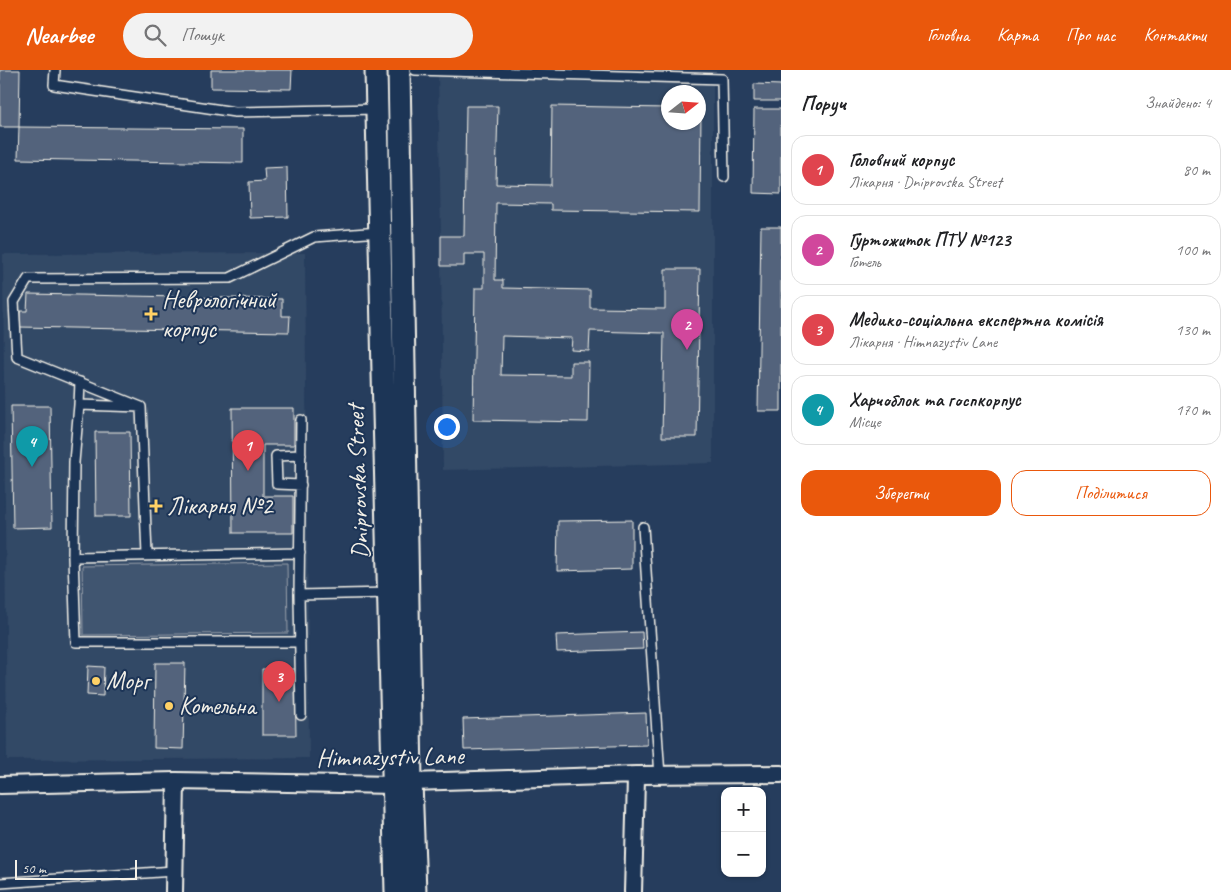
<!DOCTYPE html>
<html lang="uk">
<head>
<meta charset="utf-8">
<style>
  :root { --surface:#fff; --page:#f2f2f2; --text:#202124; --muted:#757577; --line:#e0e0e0; --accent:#ea580c }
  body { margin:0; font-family:Caveat,sans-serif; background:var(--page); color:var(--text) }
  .controls { position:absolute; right:15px; bottom:15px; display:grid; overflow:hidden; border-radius:10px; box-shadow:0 1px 4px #0004 }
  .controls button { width:45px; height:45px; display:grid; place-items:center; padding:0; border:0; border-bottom:1px solid var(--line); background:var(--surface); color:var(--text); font:25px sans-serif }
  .compass { position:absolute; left:661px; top:15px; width:45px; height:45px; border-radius:50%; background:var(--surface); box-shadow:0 1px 4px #0004; rotate:73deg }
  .scale { position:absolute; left:15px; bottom:12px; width:122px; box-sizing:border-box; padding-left:5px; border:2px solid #f4f1e8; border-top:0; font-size:14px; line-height:18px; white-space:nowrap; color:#f4f1e8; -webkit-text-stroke:4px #1d3557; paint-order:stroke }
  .you { position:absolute; left:446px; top:356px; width:18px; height:18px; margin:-12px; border:4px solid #fff; border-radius:50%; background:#1a73e8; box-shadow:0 0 0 8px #1a73e833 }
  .badge { display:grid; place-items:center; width:32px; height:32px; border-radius:50%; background:var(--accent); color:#fff; font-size:16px; font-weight:700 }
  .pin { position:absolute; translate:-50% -41px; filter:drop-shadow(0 1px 2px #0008) }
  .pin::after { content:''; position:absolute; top:26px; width:18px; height:15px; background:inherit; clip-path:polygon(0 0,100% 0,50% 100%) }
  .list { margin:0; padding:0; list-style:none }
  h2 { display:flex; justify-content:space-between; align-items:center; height:65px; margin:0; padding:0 20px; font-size:21px }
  h2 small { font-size:16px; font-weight:400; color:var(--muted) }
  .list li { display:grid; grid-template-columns:32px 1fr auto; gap:15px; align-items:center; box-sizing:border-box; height:70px; margin:0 10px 10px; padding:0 10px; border:1px solid var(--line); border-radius:15px }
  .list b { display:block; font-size:19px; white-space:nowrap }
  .list p { margin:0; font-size:16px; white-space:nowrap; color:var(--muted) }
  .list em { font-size:16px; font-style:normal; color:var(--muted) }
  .actions { display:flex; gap:10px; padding:15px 20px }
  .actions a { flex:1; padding:11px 0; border:1px solid var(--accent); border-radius:15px; text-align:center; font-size:18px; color:var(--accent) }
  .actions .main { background:var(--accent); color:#fff }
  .icon { flex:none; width:28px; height:28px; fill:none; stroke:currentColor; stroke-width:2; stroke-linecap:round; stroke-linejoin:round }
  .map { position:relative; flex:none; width:781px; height:822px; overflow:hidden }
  header { display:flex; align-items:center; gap:30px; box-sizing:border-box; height:70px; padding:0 25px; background:var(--accent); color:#fff }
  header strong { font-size:24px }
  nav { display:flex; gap:28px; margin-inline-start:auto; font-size:18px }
  .search { width:350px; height:45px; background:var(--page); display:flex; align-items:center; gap:12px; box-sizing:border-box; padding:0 18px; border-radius:28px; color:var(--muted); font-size:19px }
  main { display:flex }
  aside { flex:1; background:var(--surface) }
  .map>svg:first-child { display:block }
  .built { fill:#334966; fill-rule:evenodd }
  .green { fill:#40546f; stroke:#9aa2ac }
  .building { fill:#52647b; stroke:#f4f1e8 }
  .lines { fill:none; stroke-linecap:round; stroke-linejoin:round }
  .service-casing { stroke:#f4f1e8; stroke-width:12 }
  .minor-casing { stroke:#f4f1e8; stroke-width:20 }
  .tertiary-casing { stroke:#f4f1e8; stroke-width:25 }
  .service { stroke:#1d3557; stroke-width:9 }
  .minor { stroke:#1d3557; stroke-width:16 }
  .tertiary { stroke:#1d3557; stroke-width:21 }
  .poi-dot { fill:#ffd166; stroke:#1d3557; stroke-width:2 }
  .labels { text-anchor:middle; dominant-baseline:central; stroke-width:4; stroke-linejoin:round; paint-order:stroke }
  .poi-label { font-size:25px; fill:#f4f1e8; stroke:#1d3557; text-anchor:start }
  .street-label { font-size:25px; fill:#f4f1e8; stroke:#1d3557 }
</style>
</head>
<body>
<header>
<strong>Nearbee</strong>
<div class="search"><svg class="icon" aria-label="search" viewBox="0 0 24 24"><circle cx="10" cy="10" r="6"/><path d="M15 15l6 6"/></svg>Пошук</div>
<nav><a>Головна</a><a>Карта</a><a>Про нас</a><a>Контакти</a></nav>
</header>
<main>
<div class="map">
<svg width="781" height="822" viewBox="0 0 781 822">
  <rect width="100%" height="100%" fill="#263d5d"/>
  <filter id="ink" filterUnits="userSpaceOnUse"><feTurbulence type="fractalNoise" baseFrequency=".02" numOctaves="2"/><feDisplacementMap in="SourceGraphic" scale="10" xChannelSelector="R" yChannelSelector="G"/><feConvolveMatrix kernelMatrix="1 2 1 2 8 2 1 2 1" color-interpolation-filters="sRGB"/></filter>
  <g filter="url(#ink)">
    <path class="built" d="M438,0H655L713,10V393L443,400L441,166ZM668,22H698V52H668Z
      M305,183L309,688L7,690L3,184Z"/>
    <path class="green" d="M287,493L288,563L83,565L82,496Z"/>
    <path class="building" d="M0,0H20L19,57H0Z
      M211,0H292L291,19L211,18Z
      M754,14L781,15V31H754Z
      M466,36H498L496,114L551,115L552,36L668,38V52H698V39H701L700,142L551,140V134L496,133L495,210H503V218L590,220V238L665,239V199H700L697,367H662L664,263L590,261L589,281L571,280L572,268L502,266L501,305L571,306V292H589L588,352L473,350L475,218H484V184H464V196H441V166H464Z
      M754,39H781V124L753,123Z
      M19,57L243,59V93L18,89Z
      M287,97L288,147L250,148L249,112L265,111L264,98Z
      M761,157H781V341H758Z
      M28,224L282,229V246H290L289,262L19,257L20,241H27Z
      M11,336H50L52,457L13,458Z
      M232,338H294V375H263V426H293V463H233Z
      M95,362H130L131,446H96Z
      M632,450V499L557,501L558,451Z
      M642,562L643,579L557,582L556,565Z
      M155,593H185L183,679L154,678Z
      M88,596L104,597L103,626L87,625Z
      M262,599H295L296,665H262Z
      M646,643L647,675L464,680L463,649Z"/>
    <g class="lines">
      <defs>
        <path id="service" d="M55,0L54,15L235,42L377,39
          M415,0L722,9L724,107
          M79,335L80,312
          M141,337L17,287L14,232L28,209L230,208L314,167L380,162
          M301,350L299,525L389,523
          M301,415L277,414L276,386L301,385
          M643,457L660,706
          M147,485L141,337L79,335L74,392L73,487L300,483
          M73,487L76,572H300
          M299,525L301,645
          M0,813L174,801"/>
        <path id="minor" d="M0,715L176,711L394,715L411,712L636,705L781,704
          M174,822L176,711
          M633,822L636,709"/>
        <path id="tertiary" d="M376,0L383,303L396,822
          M399,0L411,712L415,822"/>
      </defs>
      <use href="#service" class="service-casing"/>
      <use href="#minor" class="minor-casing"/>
      <use href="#tertiary" class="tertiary-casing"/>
      <use href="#service" class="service"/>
      <use href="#minor" class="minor"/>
      <use href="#tertiary" class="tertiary"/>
    </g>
  </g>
  <g class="poi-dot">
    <path d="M148.5 236.5h5v5h5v5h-5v5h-5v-5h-5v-5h5z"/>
    <path d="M153.5 428.5h5v5h5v5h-5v5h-5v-5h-5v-5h5z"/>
    <circle cx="96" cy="611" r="5"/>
    <circle cx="169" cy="636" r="5"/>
  </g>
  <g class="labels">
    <g class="poi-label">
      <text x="162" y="230">Неврологічний<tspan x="162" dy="29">корпус</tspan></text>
      <text x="167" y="436">Лікарня №2</text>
      <text x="106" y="611">Морг</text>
      <text x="179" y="636">Котельна</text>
    </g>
    <g class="street-label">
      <text transform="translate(358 412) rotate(-92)">Dniprovska Street</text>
      <text transform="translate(390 687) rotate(-1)">Himnazystiv Lane</text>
    </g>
  </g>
</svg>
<div class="controls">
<button>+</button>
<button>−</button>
</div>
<svg class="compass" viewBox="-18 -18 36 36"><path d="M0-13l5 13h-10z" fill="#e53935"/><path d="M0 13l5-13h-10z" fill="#757577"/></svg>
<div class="scale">50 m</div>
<div class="you"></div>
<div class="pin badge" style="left:248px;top:401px;background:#e0444e">1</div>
<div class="pin badge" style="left:687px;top:280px;background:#d1479c">2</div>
<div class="pin badge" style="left:279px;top:632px;background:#e0444e">3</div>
<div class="pin badge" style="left:32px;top:397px;background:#0f9aa8">4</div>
</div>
<aside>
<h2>Поруч<small>Знайдено: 4</small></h2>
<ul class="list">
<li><span class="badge" style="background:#e0444e">1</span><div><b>Головний корпус</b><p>Лікарня · Dniprovska Street</p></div><em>80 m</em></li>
<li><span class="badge" style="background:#d1479c">2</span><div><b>Гуртожиток ПТУ №123</b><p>Готель</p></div><em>100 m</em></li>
<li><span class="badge" style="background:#e0444e">3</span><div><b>Медико-соціальна експертна комісія</b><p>Лікарня · Himnazystiv Lane</p></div><em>130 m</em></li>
<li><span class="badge" style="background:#0f9aa8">4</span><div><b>Харчоблок та госпкорпус</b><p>Місце</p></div><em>170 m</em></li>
</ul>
<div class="actions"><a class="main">Зберегти</a><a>Поділитися</a></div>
</aside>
</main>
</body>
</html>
